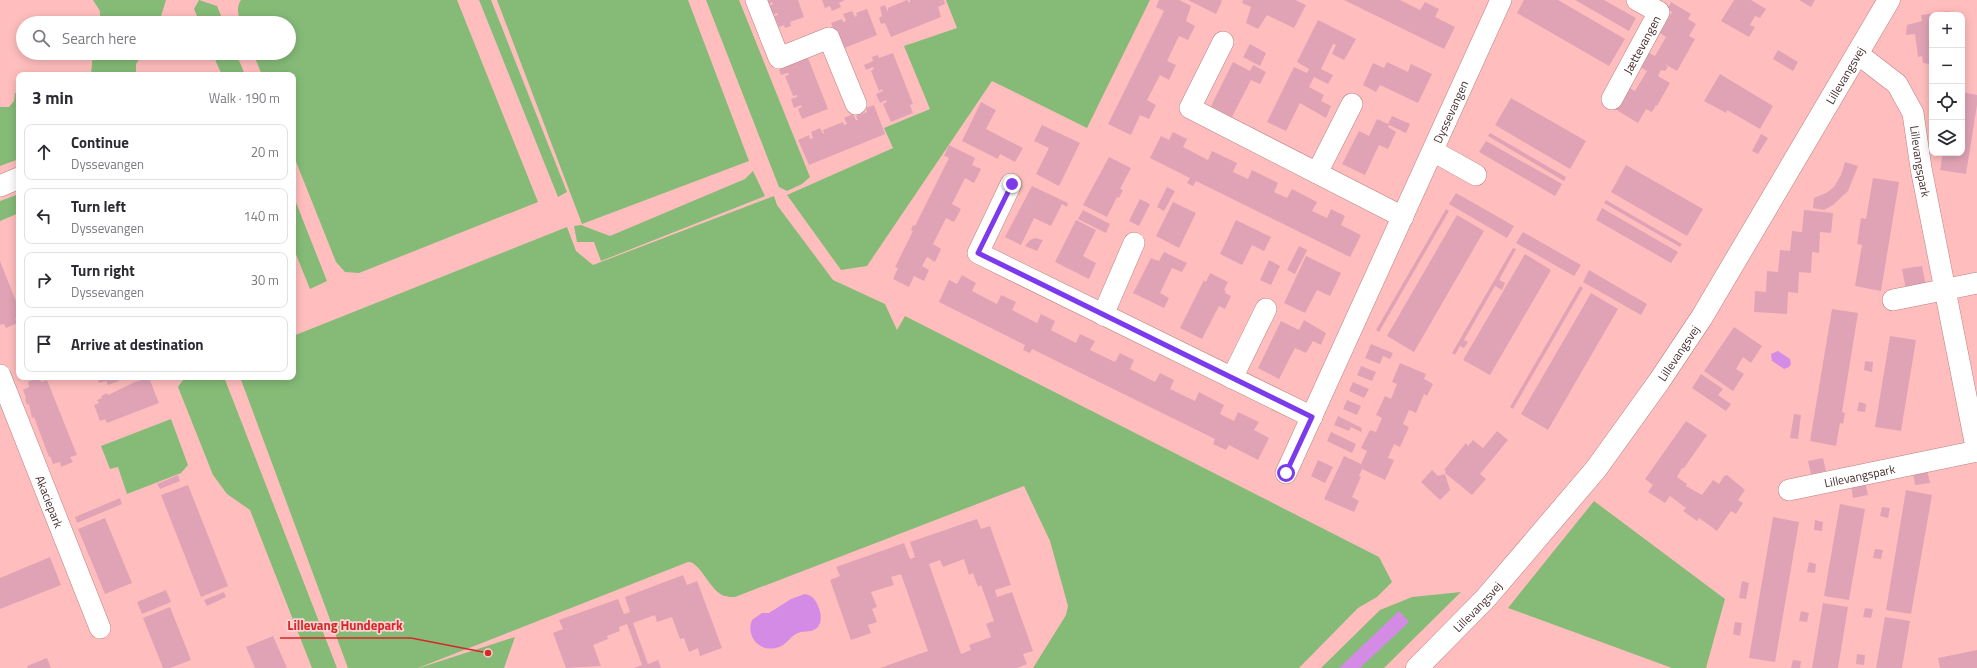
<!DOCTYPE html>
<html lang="en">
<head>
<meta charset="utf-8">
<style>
  :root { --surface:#fff; --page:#f7f7f7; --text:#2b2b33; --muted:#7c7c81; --line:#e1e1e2 }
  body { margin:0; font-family:"Titillium Web",sans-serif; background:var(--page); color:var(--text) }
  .controls { position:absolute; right:12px; top:12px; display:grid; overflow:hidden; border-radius:8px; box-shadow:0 2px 10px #0003 }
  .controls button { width:36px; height:36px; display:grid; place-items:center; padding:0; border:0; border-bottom:1px solid var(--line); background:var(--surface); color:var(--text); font:20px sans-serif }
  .stop { position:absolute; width:12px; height:12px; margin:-9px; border:3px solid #7c3aed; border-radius:50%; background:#fff }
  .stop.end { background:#7c3aed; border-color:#fff; box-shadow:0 1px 4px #0008 }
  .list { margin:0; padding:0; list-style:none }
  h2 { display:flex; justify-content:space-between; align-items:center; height:52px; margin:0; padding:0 16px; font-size:17px }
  h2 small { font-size:13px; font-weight:400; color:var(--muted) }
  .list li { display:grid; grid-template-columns:26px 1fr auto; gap:12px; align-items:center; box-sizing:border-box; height:56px; margin:0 8px 8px; padding:0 8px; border:1px solid var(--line); border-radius:8px }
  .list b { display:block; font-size:15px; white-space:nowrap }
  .list p { margin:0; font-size:13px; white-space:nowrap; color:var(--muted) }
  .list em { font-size:13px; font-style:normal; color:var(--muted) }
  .icon { flex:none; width:22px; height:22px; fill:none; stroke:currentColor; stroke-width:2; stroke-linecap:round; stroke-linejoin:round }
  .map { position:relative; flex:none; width:1977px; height:668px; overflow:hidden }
  .search { position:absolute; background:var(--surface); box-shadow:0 2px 10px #0003; left:16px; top:16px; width:280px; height:44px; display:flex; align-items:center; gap:10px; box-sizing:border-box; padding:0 14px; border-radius:22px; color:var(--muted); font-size:15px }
  .panel { position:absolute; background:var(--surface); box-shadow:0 2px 10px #0003; left:16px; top:72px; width:280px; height:308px; border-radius:8px }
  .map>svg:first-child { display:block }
  .green { fill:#85bb77 }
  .water { fill:#d38be5 }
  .building { fill:#e0a3b5; fill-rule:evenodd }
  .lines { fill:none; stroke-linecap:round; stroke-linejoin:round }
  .minor-casing { stroke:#ba7f7f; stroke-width:22 }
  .tertiary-casing { stroke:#ba7f7f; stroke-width:23 }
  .minor { stroke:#fff; stroke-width:21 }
  .tertiary { stroke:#fff; stroke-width:22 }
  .route { stroke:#7c3aed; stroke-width:5 }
  .labels { text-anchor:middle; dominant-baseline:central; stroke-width:3.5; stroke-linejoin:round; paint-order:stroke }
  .street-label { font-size:12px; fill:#482f2f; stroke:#fbd3d2 }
  .leader { fill:none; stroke:#d62828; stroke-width:1.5 }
  .callout-dot { fill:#d62828; stroke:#fbd3d2; stroke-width:1.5 }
  .callout-label { font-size:13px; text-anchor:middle; font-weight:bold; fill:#d62828; stroke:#fbd3d2; stroke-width:3.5; stroke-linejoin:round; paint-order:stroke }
</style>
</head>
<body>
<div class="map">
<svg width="1977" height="668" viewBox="0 0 1977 668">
  <rect width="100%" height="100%" fill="#ffbebd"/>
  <path class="green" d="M93,0H166L159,23H100V11Z
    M199,0L217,6L224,23H200L194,9Z
    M241,0H457L538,202L359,273L345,272L336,262L293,154V75H262L253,53H289V23H241C238,15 236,7 241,0Z
    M479,0H491L567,192L558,197Z
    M497,0H688L749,161L582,224Z
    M706,0H739L810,177L802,184L787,191L779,187Z
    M946,0H1150L1087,128L992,81L867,266L841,270L787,195L893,148L884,128L930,109L904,46L957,28Z
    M93,53H144L136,64V75H91Z
    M212,53H236L245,75H222Z
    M19,92V159L0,166V107H9L14,101L15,93Z
    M753,171L765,196L601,261L594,242H577L574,226L581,225L610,236L745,179Z
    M19,194V213L0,221V201Z
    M293,195L327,281L310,289L293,247Z
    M774,196L777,205L833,280L885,304L897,330L905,316L1379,557L1392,582L1377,597L1358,608L1299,668H1033L1066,615L1068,606L1050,541L1024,486L735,597C732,597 728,597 725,596C711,593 700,561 688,562L418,668H348L240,377H293V336L567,227L576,251L593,265Z
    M185,377H224L337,668H312L250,510L227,494L213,475L178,387Z
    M171,419L188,465L181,473L127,494L118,467L110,469L101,446Z
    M1594,501L1725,599L1706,668H1672L1508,608Z
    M1461,592L1384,668H1321L1380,610L1412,597Z
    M515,637L504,668H419Z"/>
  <path class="water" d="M1778,351L1790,359L1791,364L1789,367L1784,369L1772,361L1771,354Z
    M805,594C813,596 815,599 818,606C822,615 823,628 811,631C805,632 801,631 796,634C790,637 786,645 779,647C761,654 745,637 752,620L762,613H769L791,599Z
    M1399,611L1409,622L1360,668H1339Z"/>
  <path class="building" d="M767,0H798L804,17L790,22L791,26L785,28L784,25L779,27L774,16L778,15L777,13L770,16L767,7L773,4L772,2L769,4Z
    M822,0H845L839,3L841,7L832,11L830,6L825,8Z
    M907,0L910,3V0H944L945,4L938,7L941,17L891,37L885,23L881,24L879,18L882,16L880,7L885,5L888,12V8Z
    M1159,0H1179L1191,6L1186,21L1195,26L1188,40L1179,36L1167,61L1176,65L1169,80L1160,75L1147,100L1156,105L1149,119L1140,115L1131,135L1108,124L1164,11L1156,7Z
    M1188,0H1221L1222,1L1216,14Z
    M1243,0H1295L1306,5L1294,28L1267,15L1258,29L1246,23L1251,7L1242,3Z
    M1344,0H1400L1420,10L1425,2L1439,9L1435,17L1455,27L1444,49Z
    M1524,0H1558L1625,39L1609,66L1517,13Z
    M1575,0H1604L1636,18L1629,31Z
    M1734,0H1751L1766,9L1760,18L1755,16L1750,25L1755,27L1749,37L1721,21Z
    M1799,0H1815L1811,7Z
    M1671,2L1691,14L1688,19L1696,24L1689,36L1695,39L1677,71L1665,64L1668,67L1665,71L1661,70L1658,76L1670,83L1657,106L1656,105L1652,112L1646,109L1638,123L1615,109L1628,87L1635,91L1647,71L1640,67L1649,53L1655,56L1666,37L1660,33L1672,12L1668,9Z
    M867,9L877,35L842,49L831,23L842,19L843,22L846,21L843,14L852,11L855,17L857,16L856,13Z
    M1949,11V15H1932V55H1929L1930,64L1923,63L1922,56L1918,57L1915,34L1906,35L1907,25L1922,21L1921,15Z
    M1318,20L1356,39L1344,60L1332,54L1336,45L1333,44L1321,69L1333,75L1328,84L1314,77L1309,87L1324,95L1321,101L1331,106L1326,118L1300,103L1286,131L1267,122L1294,67L1307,73L1309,69L1297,62Z
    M1250,44L1266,53L1260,66L1243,57Z
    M1778,50L1798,62L1793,71L1773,59Z
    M893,53L913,104L910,105L913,113L891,122L883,104L887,102L886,100L880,103L876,94L883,91L882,89L879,91L871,71L874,69L873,67L866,70L864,65L873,61L872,57L878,55L879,58Z
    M808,58L828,109L802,119L798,109L802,107L801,105L794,108L791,99L797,97V95L793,96L785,76L789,75L788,73L781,75L779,70L788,66L786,63L795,59L796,62Z
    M1233,62L1250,71L1253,65L1266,72L1260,84L1251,80L1232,117L1211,106Z
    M1387,62L1408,72L1411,64L1432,74L1418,103L1380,85L1376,92L1363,85L1373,63L1384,68Z
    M1720,74L1773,106L1760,129L1727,110L1726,113L1704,101Z
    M1962,92L1977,95V105L1966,174L1940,170L1943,153H1962Z
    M1511,98L1586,141L1570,169L1495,125Z
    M981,102L996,110L986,129L1023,148L1015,162L1000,154L998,159L962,141Z
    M874,105L885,134L809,165L798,140L809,135L810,139L813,138L811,132L820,128L823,134L824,133L823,130L843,122L844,125L847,124L844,118L853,114L856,120H858L856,116L867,112L866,108Z
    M1392,116L1410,124L1406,133L1389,125L1388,127L1396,132L1388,149L1379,145L1365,175L1342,164L1359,131L1369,136L1377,119L1388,124Z
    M1042,125L1080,143L1059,186L1036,174L1049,148L1034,141Z
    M1173,132L1187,139L1183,147L1208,160L1212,151L1237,163L1233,172L1248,179L1252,170L1278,183L1274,192L1287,198L1292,189L1317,202L1312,211L1327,218L1331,209L1345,216L1341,225L1361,235L1350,257L1196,181L1193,186L1187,183L1190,178L1150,158L1161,136L1169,140Z
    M1490,133L1566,177L1564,181L1488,136Z
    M1761,134L1768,138L1758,154L1752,151Z
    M1486,141L1562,184L1555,196L1479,152Z
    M949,145L975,158L972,165L981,169L974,183L965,178L952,204L961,209L954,222L946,218L933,244L941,249L935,262L927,257L922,266L929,270L924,281L914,276L909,287L893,279L898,268L895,267L913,231L911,230L913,225L915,226L949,158L944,156Z
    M1109,157L1131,168L1120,189L1123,190L1119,198L1117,197L1107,217L1083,205Z
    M1845,162L1858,166L1848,191L1833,205L1824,210L1813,208L1814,198L1826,193L1834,187L1841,175Z
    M1626,165L1703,209L1687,236L1611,192Z
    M1873,178L1899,182L1881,291L1855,286L1862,245L1857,244L1861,218L1866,219Z
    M1032,186L1068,203L1067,207L1062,204L1051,226L1034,218L1021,245L1005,237Z
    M1167,187L1175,191L1164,211L1157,207Z
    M1456,193L1514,226L1507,238L1449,204Z
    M1140,199L1150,204L1139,226L1129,221Z
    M1606,200L1682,244L1680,247L1604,203Z
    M1173,202L1196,213L1179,248L1156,236Z
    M1602,208L1678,252L1671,263L1596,220Z
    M1446,209L1449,211L1379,332L1376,330Z
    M1083,210L1110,224L1106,233L1078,219Z
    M1804,210L1833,213L1831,233L1820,232L1819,253L1812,252L1811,273L1799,272L1798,293L1788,292L1787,314L1754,312L1755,291L1766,292L1767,271L1778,272L1780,250L1790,251L1792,231L1802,232Z
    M1457,215L1484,231L1414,352L1387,336Z
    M1076,220L1096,230L1083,256L1096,263L1089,279L1055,262Z
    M1236,220L1271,237L1264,251L1252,245L1242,265L1220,254Z
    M1523,232L1581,265L1574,276L1516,243Z
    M1035,238L1043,240L1037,251L1025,246L1030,240Z
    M1299,246L1307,250L1295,274L1287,270Z
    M1513,248L1516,249L1499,280L1505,283L1502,290L1495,286L1464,340L1468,342L1464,348L1460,346L1455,355L1452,353Z
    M1164,252L1187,263L1182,272L1172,268L1160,293L1169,298L1164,308L1133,293L1151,258L1159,261Z
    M1525,254L1551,270L1490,375L1463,360Z
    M1306,256L1341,273L1330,296L1317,290L1305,313L1284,303Z
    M1269,260L1280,266L1271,285L1260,280Z
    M0,261L19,309V317L15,319L17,323L6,328L4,324L0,325Z
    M1922,266L1926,286L1906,290L1902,269Z
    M1589,270L1647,304L1641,315L1583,282Z
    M1210,273L1228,282L1224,290L1226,291L1225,293L1231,296L1225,309L1219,306L1202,339L1180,328L1204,280L1206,282Z
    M962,275L976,283L972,291L997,304L1001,295L1016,302L1012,310L1037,323L1041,314L1055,321L1051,330L1076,343L1080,334L1095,341L1090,350L1115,362L1120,353L1134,360L1130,369L1155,382L1160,373L1174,380L1170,389L1195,401L1199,392L1224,405L1220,414L1234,421L1238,412L1259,422L1254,430L1269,438L1258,460L1229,445L1226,450L1213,444L1215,439L1032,349L1030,353L1023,350L1025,345L939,302L949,280L957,284Z
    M1580,286L1583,288L1513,409L1510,407Z
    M1591,293L1618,309L1548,430L1521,414Z
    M1832,309L1858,313L1842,412L1845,413L1843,424L1840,423L1836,446L1810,441Z
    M1304,320L1326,333L1321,345L1313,341L1306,353L1295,348L1279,379L1258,368L1281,321L1299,330Z
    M1734,327L1762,346L1751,363L1743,357L1736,369L1744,374L1733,391L1704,371Z
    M1890,336L1916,340L1901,431L1875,427Z
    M1371,344L1393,353L1390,359L1383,356L1380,364L1365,358Z
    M1865,361L1873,362L1872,372L1864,370Z
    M1400,363L1426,374L1424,379L1433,384L1427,396L1424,394L1416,413L1409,410L1403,424L1409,427L1400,447L1394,444L1388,458L1394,460L1385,480L1362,469L1359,476L1361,477L1352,497L1359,501L1354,512L1324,499L1344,456L1361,464L1367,451L1361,448L1370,430L1376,432L1382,418L1376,415L1385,396L1391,399L1397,384L1392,382Z
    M1361,366L1376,372L1372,381L1357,375Z
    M1701,374L1723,389L1718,395L1731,404L1726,411L1692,388Z
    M39,377L41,382L47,380L77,455L70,457L73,462L61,467L60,462L53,464L50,456L49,457L34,417L32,418L29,404L27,405L25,399L26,398L23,390L29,387L28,382Z
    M97,377H117L119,381L108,385L106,381L99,383Z
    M149,378L159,403L107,423L105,419L100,421L94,405L99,403L97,400L102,398L101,396L107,393L108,395L135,382Z
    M1353,382L1369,389L1364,398L1349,391Z
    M1347,400L1361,406L1357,415L1343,409Z
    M1859,402L1866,404L1865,412L1857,411Z
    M1794,414L1801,415L1798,439L1790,438Z
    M1338,416L1362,428L1361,432L1351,427L1349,431L1334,425Z
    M1686,421L1707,435L1684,468H1682L1677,477L1687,484L1686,486L1702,495L1713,480L1719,484L1724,476L1727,475L1745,490L1738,500L1743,503L1736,514L1731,511L1717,531L1699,518L1697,521L1683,511L1686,508L1670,496L1665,503L1648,492L1653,485L1645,479Z
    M1497,431L1508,440L1480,474L1486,479L1472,495L1445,473L1446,471L1444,470L1466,443L1468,446L1473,440L1483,448Z
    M1331,432L1356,444L1352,453L1327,441Z
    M1823,458L1826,471L1811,474L1808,461Z
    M1318,460L1333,467L1325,483L1311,476Z
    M1432,470L1438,476L1445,474L1450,490L1440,500L1421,482Z
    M1927,470L1930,483L1915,485L1913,472Z
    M178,475L180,481L160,489L157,484Z
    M1865,482L1868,495L1853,498L1851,485Z
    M188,485L228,586L201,597L161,495Z
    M1906,490L1932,495L1911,614L1886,610Z
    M120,498L122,504L77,523L75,517Z
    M1840,504L1865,509L1849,600L1824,596Z
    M1882,507L1890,508L1888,518L1880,516Z
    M1773,517L1799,522L1775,662L1749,658Z
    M105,518L132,583L105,594L78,529Z
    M977,519L981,529L990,526L1011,585L995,590L997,597L1012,592L1033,651L1023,654L1027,664L1017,668H880L928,651L901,574L891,577L894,585L871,592L877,607L872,609L877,622L868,625L871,633L851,640L830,580L840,576L836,567L904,543L910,559L915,557L910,542ZM964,559L969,575L973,573L978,587L981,585L994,621L986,624L991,637L969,645L971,650L961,654L929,564L940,560L943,567Z
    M1815,520L1823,522L1822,531L1814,530Z
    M1875,549L1883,550L1881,559L1873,558Z
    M50,557L61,585L0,609V578Z
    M1809,562L1816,564L1815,573L1807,572Z
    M683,575L687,585L697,581L722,648L700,656L698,648L689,652L684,638L680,639L672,617L657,622L655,615L633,623L648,664L658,660L661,668H634L642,665L627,624L619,627L620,631L607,636L608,639L593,645L601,666L566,668L553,633L563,629L559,620L618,599L624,614L630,612L625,597Z
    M1742,581L1749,583L1746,599L1739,598Z
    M166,590L171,602L142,614L137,602Z
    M224,592L226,597L207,606L204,600Z
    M1823,603L1848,607L1838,668H1812Z
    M170,607L191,660L170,668H163L143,618Z
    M1865,608L1873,609L1871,618L1863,617Z
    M1801,611L1809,613L1807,622L1799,621Z
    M1885,617L1910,621L1902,668H1876Z
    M1735,622L1742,623L1740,636L1733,634Z
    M273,636L287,668H255L246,647Z
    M1977,650V668H1940L1938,658Z
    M1857,654L1865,655L1864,665L1856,664Z
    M47,658L51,668H28L27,666Z
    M1793,660L1801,661L1800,668H1791Z"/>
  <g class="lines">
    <defs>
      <g id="minor">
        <path d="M756,0L779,58L829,38L856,104"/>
        <path d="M1223,42L1190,108L1403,217"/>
        <path id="s1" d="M1858,54L1897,84L1913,113L1921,168L1977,452"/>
        <path id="s2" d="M1612,99L1659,12L1637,0"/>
        <path d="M1433,151L1476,175"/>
        <path d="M1317,173L1352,104"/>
        <path d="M1011,184L978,253L1312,417"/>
        <path d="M0,186L19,178"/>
        <path d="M1893,300L1977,283"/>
        <path d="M1103,315L1134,243"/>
        <path id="s3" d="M0,375L100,628"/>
        <path d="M1232,378L1266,309"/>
        <path id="s4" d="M1286,473L1501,0"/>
        <path id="s5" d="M1789,490L1977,451"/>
      </g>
      <g id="tertiary">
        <path id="s6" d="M1417,668L1486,598L1596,469L1660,380L1702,317L1889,0"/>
      </g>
    </defs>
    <use href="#minor" class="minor-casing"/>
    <use href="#tertiary" class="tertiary-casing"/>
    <use href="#minor" class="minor"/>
    <use href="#tertiary" class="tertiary"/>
  </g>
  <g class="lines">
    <path class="route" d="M1012,184L978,253L1312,417L1286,473"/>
  </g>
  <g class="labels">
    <g class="street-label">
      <text stroke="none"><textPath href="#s2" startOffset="62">Jættevangen</textPath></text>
      <text stroke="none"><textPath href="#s6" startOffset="734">Lillevangsvej</textPath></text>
      <text stroke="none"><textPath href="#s4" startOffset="397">Dyssevangen</textPath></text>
      <text stroke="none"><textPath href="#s1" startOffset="131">Lillevangspark</textPath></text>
      <text stroke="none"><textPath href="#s6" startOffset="410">Lillevangsvej</textPath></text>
      <text stroke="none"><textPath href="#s5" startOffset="72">Lillevangspark</textPath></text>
      <text stroke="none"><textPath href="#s3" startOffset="136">Akaciepark</textPath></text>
      <text stroke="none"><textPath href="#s6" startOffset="86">Lillevangsvej</textPath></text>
    </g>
  </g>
  <path class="leader" d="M488 653L411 638H280"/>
  <circle class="callout-dot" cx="488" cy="653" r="4"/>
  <g class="callout-label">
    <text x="345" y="630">Lillevang Hundepark</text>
  </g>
</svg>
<div class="controls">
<button>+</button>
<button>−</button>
<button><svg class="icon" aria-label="locate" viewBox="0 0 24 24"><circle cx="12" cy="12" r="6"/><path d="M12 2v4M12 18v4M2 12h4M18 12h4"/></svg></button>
<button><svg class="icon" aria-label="layers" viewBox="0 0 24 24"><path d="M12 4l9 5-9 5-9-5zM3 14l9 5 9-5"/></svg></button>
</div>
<div class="stop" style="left:1286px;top:473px"></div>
<div class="stop end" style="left:1012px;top:184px"></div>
<div class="search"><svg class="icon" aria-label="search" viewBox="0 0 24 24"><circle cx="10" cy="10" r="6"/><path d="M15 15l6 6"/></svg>Search here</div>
<section class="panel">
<h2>3 min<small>Walk · 190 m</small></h2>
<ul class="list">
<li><svg class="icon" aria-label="ahead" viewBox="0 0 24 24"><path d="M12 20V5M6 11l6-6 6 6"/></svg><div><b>Continue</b><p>Dyssevangen</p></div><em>20 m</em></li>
<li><svg class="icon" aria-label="left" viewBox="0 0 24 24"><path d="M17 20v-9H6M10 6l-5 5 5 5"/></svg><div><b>Turn left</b><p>Dyssevangen</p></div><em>140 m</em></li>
<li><svg class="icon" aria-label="right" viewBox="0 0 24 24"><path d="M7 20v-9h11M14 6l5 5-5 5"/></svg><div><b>Turn right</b><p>Dyssevangen</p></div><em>30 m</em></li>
<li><svg class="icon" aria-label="arrive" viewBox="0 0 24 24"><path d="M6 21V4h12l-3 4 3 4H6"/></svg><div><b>Arrive at destination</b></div></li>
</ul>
</section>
</div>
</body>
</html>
